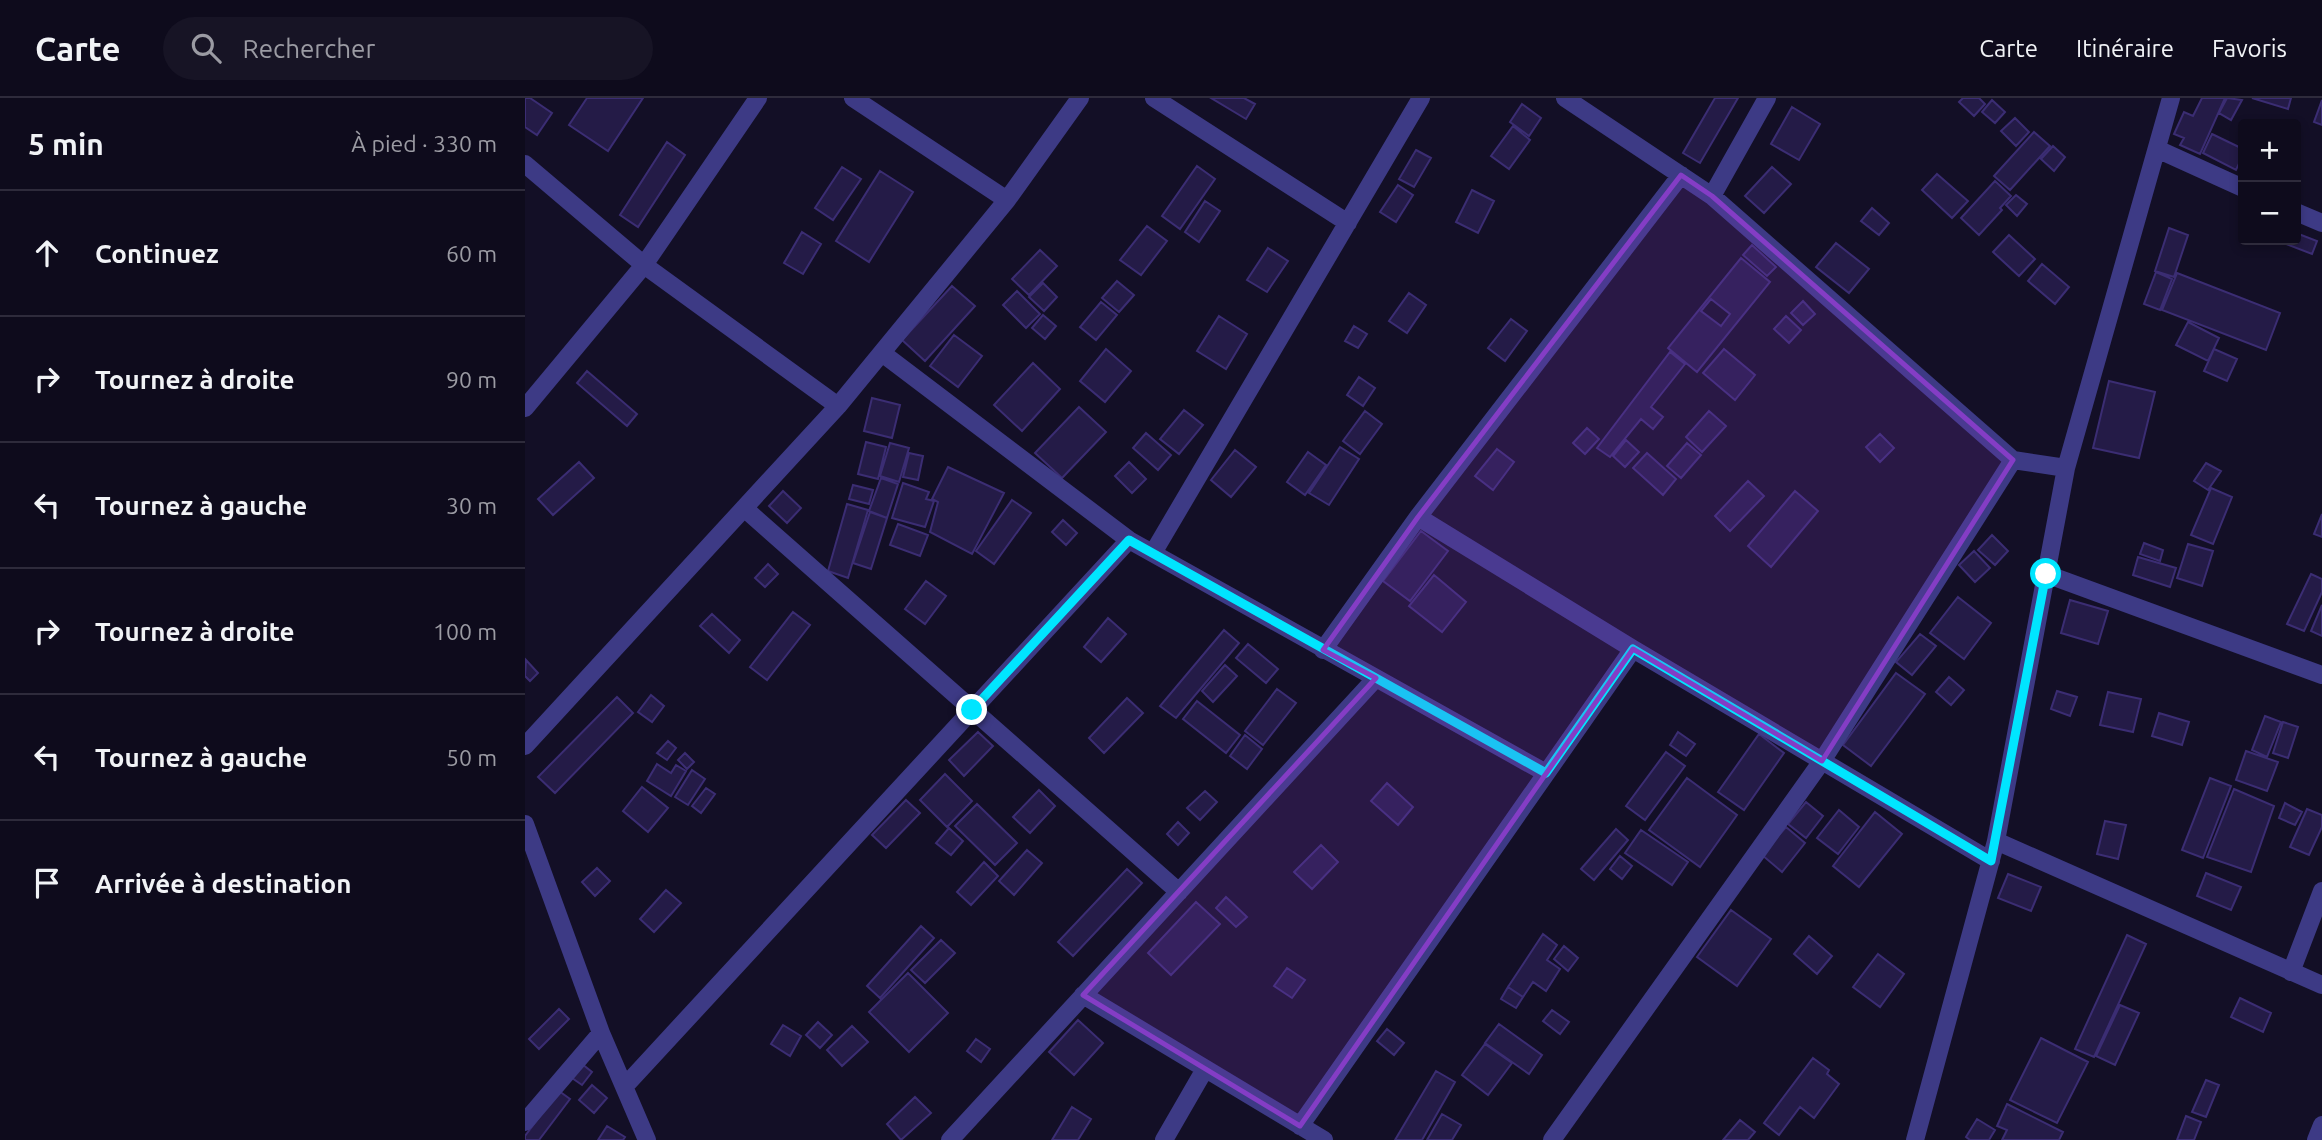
<!DOCTYPE html>
<html lang="fr">
<head>
<meta charset="utf-8">
<style>
  :root { --surface:#0e0b1c; --page:#171425; --text:#f1f3f6; --muted:#9b9ba3; --line:#2e2b3b }
  body { margin:0; font-family:Ubuntu,sans-serif; background:var(--page); color:var(--text) }
  .controls { position:absolute; right:21px; top:21px; display:grid; overflow:hidden; border-radius:7px; box-shadow:0 4px 10px #0003 }
  .controls button { width:63px; height:63px; display:grid; place-items:center; padding:0; border:0; border-bottom:2px solid var(--line); background:var(--surface); color:var(--text); font:35px sans-serif }
  .stop { position:absolute; width:21px; height:21px; margin:-16px; border:5px solid #00e5ff; border-radius:50%; background:#fff }
  .stop.end { background:#00e5ff; border-color:#fff; box-shadow:0 2px 7px #0008 }
  .list { margin:0; padding:0; list-style:none }
  h2 { display:flex; justify-content:space-between; align-items:center; height:91px; margin:0; padding:0 28px; font-size:30px }
  h2 small { font-size:23px; font-weight:400; color:var(--muted) }
  .list li { display:grid; grid-template-columns:46px 1fr auto; gap:21px; align-items:center; box-sizing:border-box; height:126px; padding:0 28px; border-top:2px solid var(--line) }
  .list b { display:block; font-size:26px; white-space:nowrap }
  .list em { font-size:23px; font-style:normal; color:var(--muted) }
  .icon { flex:none; width:38px; height:38px; fill:none; stroke:currentColor; stroke-width:2; stroke-linecap:round; stroke-linejoin:round }
  .map { position:relative; flex:none; width:1797px; height:1042px; overflow:hidden }
  header { display:flex; align-items:center; gap:42px; box-sizing:border-box; height:98px; padding:0 35px; background:var(--surface); border-bottom:2px solid var(--line) }
  header strong { font-size:33px }
  nav { display:flex; gap:38px; margin-inline-start:auto; font-size:24px }
  .search { width:490px; height:63px; background:var(--page); display:flex; align-items:center; gap:18px; box-sizing:border-box; padding:0 24px; border-radius:38px; color:var(--muted); font-size:26px }
  main { display:flex }
  aside { flex:1; background:var(--surface) }
  .map>svg:first-child { display:block }
  .building { fill:#241b47; stroke:#3b2d73; stroke-width:2; fill-rule:evenodd }
  .lines { fill:none; stroke-linecap:round; stroke-linejoin:round }
  .minor { stroke:#3d3a85; stroke-width:18 }
  .route { stroke:#00e5ff; stroke-width:9 }
  .marked { fill:#843dc5; fill-opacity:0.2; stroke:#843dc5; stroke-width:5; stroke-linejoin:round }
</style>
</head>
<body>
<header>
<strong>Carte</strong>
<div class="search"><svg class="icon" aria-label="search" viewBox="0 0 24 24"><circle cx="10" cy="10" r="6"/><path d="M15 15l6 6"/></svg>Rechercher</div>
<nav><a>Carte</a><a>Itinéraire</a><a>Favoris</a></nav>
</header>
<main>
<aside>
<h2>5 min<small>À pied · 330 m</small></h2>
<ul class="list">
<li><svg class="icon" aria-label="ahead" viewBox="0 0 24 24"><path d="M12 20V5M6 11l6-6 6 6"/></svg><div><b>Continuez</b></div><em>60 m</em></li>
<li><svg class="icon" aria-label="right" viewBox="0 0 24 24"><path d="M7 20v-9h11M14 6l5 5-5 5"/></svg><div><b>Tournez à droite</b></div><em>90 m</em></li>
<li><svg class="icon" aria-label="left" viewBox="0 0 24 24"><path d="M17 20v-9H6M10 6l-5 5 5 5"/></svg><div><b>Tournez à gauche</b></div><em>30 m</em></li>
<li><svg class="icon" aria-label="right" viewBox="0 0 24 24"><path d="M7 20v-9h11M14 6l5 5-5 5"/></svg><div><b>Tournez à droite</b></div><em>100 m</em></li>
<li><svg class="icon" aria-label="left" viewBox="0 0 24 24"><path d="M17 20v-9H6M10 6l-5 5 5 5"/></svg><div><b>Tournez à gauche</b></div><em>50 m</em></li>
<li><svg class="icon" aria-label="arrive" viewBox="0 0 24 24"><path d="M6 21V4h12l-3 4 3 4H6"/></svg><div><b>Arrivée à destination</b></div></li>
</ul>
</aside>
<div class="map">
<svg width="1797" height="1042" viewBox="0 0 1797 1042">
  <rect width="100%" height="100%" fill="#130f26"/>
  <path class="building" d="M0,0H5L27,15L12,37L0,29Z
    M62,0H118L83,53L44,27Z
    M686,0H719L730,6L721,21Z
    M1190,0H1213L1175,65L1158,55Z
    M1438,0H1454L1460,6L1449,18L1434,4Z
    M1677,0H1700L1675,56L1655,47L1659,40L1649,36L1659,14L1668,18Z
    M1702,0L1717,2L1706,22L1694,15Z
    M1727,0H1766L1763,11Z
    M1467,2L1480,14L1470,25L1457,14Z
    M1797,2V27L1789,24Z
    M997,6L1016,20L1004,38L985,24Z
    M1267,9L1295,26L1274,62L1246,46Z
    M1490,20L1504,34L1491,48L1476,33Z
    M988,28L1005,42L984,71L966,58Z
    M1509,34L1525,48L1485,92L1469,78Z
    M1687,36L1718,51V57L1711,72L1678,55Z
    M142,44L160,57L113,129L95,117Z
    M1528,48L1540,59L1529,73L1516,61Z
    M891,52L906,60L889,89L874,81Z
    M672,68L690,81L655,131L637,118Z
    M317,69L336,81L308,122L290,110Z
    M1247,69L1266,86L1239,115L1220,98Z
    M355,73L388,94L344,164L311,143Z
    M1412,76L1443,103L1427,120L1397,92Z
    M1470,83L1486,98L1475,110L1477,112L1454,137L1436,120Z
    M873,87L888,97L871,124L855,114Z
    M947,92L969,103L953,135L931,124Z
    M1491,97L1502,106L1492,118L1481,107Z
    M680,103L695,113L674,144L660,134Z
    M1347,110L1364,125L1354,137L1336,123Z
    M622,128L642,143L616,177L595,162Z
    M1644,130L1663,137L1649,179L1630,173Z
    M277,134L296,146L278,176L259,165Z
    M1771,135L1792,143L1787,156L1761,146L1763,142H1771Z
    M1484,137L1510,161L1494,178L1468,154Z
    M1311,145L1344,171L1324,195L1291,169Z
    M1227,147L1251,169L1242,178L1218,157Z
    M743,150L763,163L742,194L722,182Z
    M515,152L532,168L504,197L487,181Z
    M1216,160L1245,184L1172,274L1143,250ZM1186,201L1205,216L1196,228L1176,213Z
    M1517,166L1544,189L1530,206L1503,183Z
    M1631,174L1647,181L1635,212L1619,206Z
    M1652,175L1755,215L1741,252L1637,212Z
    M592,183L609,197L594,214L577,200Z
    M518,185L532,199L519,213L504,199Z
    M427,188L450,208L400,263L377,242Z
    M492,193L515,216L501,230L478,207Z
    M884,195L901,207L882,235L864,223Z
    M1278,203L1290,216L1278,227L1266,215Z
    M576,204L592,217L571,242L555,229Z
    M518,217L531,228L520,241L507,230Z
    M694,218L722,236L701,271L672,253Z
    M1261,218L1276,232L1264,245L1249,231Z
    M986,221L1002,233L980,263L963,250Z
    M1663,224L1694,240L1683,263L1651,247Z
    M829,228L842,236L833,250L820,243Z
    M429,237L457,258L433,289L405,268Z
    M581,251L606,273L580,304L555,283Z
    M1199,251L1230,277L1210,302L1178,275Z
    M1689,251L1712,261L1702,283L1679,273Z
    M1145,254L1160,266L1126,309L1138,319L1128,331L1116,321L1085,359L1072,350Z
    M508,265L535,291L497,333L469,307Z
    M62,273L112,316L102,328L52,285Z
    M834,279L850,290L838,308L822,297Z
    M1584,283L1630,294L1614,360L1568,350Z
    M347,300L375,307L367,340L339,333Z
    M554,309L581,334L537,380L510,355Z
    M659,312L678,327L654,356L635,341Z
    M840,313L857,326L835,356L818,343Z
    M1184,313L1201,328L1177,354L1161,339Z
    M1062,330L1074,341L1060,356L1048,345Z
    M621,335L646,357L633,372L608,350Z
    M1355,336L1369,350L1355,364L1341,349Z
    M1101,342L1114,354L1100,369L1088,358Z
    M341,344L361,349L353,381L333,376Z
    M365,345L384,350L374,384L355,378Z
    M1162,345L1176,357L1156,380L1142,368Z
    M815,349L834,361L804,407L784,395Z
    M972,351L989,364L968,392L950,378Z
    M710,352L731,369L706,399L686,382Z
    M783,354L801,367L780,397L762,384Z
    M384,355L398,358L393,382L378,379Z
    M1122,355L1151,381L1138,397L1108,370Z
    M54,364L69,380L28,417L13,401Z
    M604,364L621,381L607,395L590,378Z
    M1681,365L1696,373L1683,392L1669,383Z
    M423,369L479,395L447,456L405,434L413,404L407,401Z
    M356,380L373,386L362,420L344,413Z
    M1223,383L1239,398L1205,433L1190,418Z
    M378,385L404,394L401,401L409,403L400,429L367,420Z
    M328,387L348,392L344,406L324,401Z
    M1686,390L1707,399L1688,446L1666,437Z
    M258,393L276,410L262,425L244,408Z
    M1270,393L1293,413L1246,469L1223,448Z
    M487,402L506,415L469,466L451,453Z
    M322,406L343,412L323,480L303,473Z
    M345,414L362,420L346,471L328,465Z
    M1797,416V439L1789,436Z
    M538,422L552,435L541,447L527,434Z
    M373,426L403,437L395,458L365,447Z
    M896,433L923,453L885,503L858,483Z
    M1467,437L1483,453L1470,467L1453,452Z
    M1619,445L1638,452L1635,463L1615,456Z
    M1663,446L1688,453L1677,488L1652,480Z
    M1449,453L1465,470L1450,484L1434,467Z
    M1613,459L1651,470L1645,489L1608,477Z
    M243,466L253,476L240,489L230,480Z
    M1786,476L1797,481V494L1779,533L1762,526Z
    M909,477L941,504L917,534L884,508Z
    M401,483L421,498L400,526L380,511Z
    M1433,499L1466,525L1439,561L1405,535Z
    M1545,502L1583,513L1573,546L1536,535Z
    M1797,507V538L1786,533Z
    M268,514L285,527L242,582L225,569Z
    M187,516L215,542L204,555L175,528Z
    M583,520L601,536L576,564L559,549Z
    M699,532L714,545L651,620L635,608Z
    M1395,536L1411,548L1387,577L1371,564Z
    M723,546L753,571L741,585L711,560Z
    M1,562L13,575L5,583L0,578Z
    M700,567L712,578L688,604L677,593Z
    M1371,575L1400,596L1346,668L1318,647Z
    M1424,579L1439,592L1426,607L1411,594Z
    M752,591L771,605L738,647L720,633Z
    M1532,593L1552,599L1545,618L1526,611Z
    M1583,594L1616,601L1608,634L1575,627Z
    M126,597L139,608L127,624L113,614Z
    M92,599L108,615L30,695L13,679Z
    M602,600L618,615L579,655L564,640Z
    M672,603L715,637L701,655L658,621Z
    M1634,615L1664,624L1657,647L1627,638Z
    M1740,618L1756,624L1742,659L1727,652Z
    M1758,624L1773,629L1763,660L1748,655Z
    M453,634L468,648L439,678L424,662Z
    M1153,634L1170,646L1161,658L1145,647Z
    M1234,636L1259,655L1219,712L1193,694Z
    M720,637L737,651L722,671L705,658Z
    M143,643L151,650L142,662L132,655Z
    M1721,653L1753,664L1742,693L1711,682Z
    M1141,654L1160,668L1120,722L1101,708Z
    M160,655L169,664L162,671L153,662Z
    M132,666L146,675L151,667L161,673L146,698L122,683Z
    M167,672L180,681L163,707L150,699Z
    M420,676L447,703L422,729L395,702Z
    M1162,680L1212,717L1175,769L1124,732Z
    M1685,680L1706,688L1678,760L1657,752Z
    M862,685L888,709L873,727L846,703Z
    M117,689L143,710L123,734L98,713Z
    M181,690L190,696L176,715L167,708Z
    M1709,691L1749,708L1726,774L1682,759Z
    M514,692L530,708L505,735L488,719Z
    M680,693L692,704L675,722L662,710Z
    M381,702L395,715L361,750L347,737Z
    M1281,704L1298,718L1281,740L1263,726Z
    M1760,705L1777,714L1770,727L1754,720Z
    M452,706L492,745L470,767L430,728Z
    M1782,711L1797,717V729L1784,757L1765,749Z
    M1314,712L1334,729L1313,756L1292,740Z
    M1350,714L1377,736L1334,789L1308,768Z
    M1580,723L1601,727L1593,761L1572,756Z
    M653,724L664,735L653,747L642,736Z
    M1261,729L1280,745L1257,774L1237,757Z
    M424,730L438,743L426,757L411,745Z
    M1091,731L1103,742L1069,782L1056,771Z
    M1116,732L1163,764L1147,787L1100,755Z
    M796,747L813,764L787,791L769,774Z
    M502,752L517,765L489,797L474,783Z
    M1095,758L1107,768L1097,781L1085,771Z
    M459,764L473,778L446,807L432,794Z
    M72,770L85,783L70,798L57,784Z
    M602,771L617,785L548,858L533,844Z
    M1681,775L1716,789L1706,812L1672,798Z
    M1483,776L1516,789L1506,813L1473,800Z
    M141,792L156,805L129,834L115,821Z
    M701,799L722,819L711,829L691,810Z
    M671,804L695,826L646,877L623,855Z
    M1206,812L1246,841L1212,888L1172,859Z
    M396,828L409,840L355,900L342,888Z
    M1018,836L1032,847L1022,862L1035,871L1021,893L1008,884L998,899L983,889Z
    M1602,837L1621,846L1569,959L1550,951Z
    M1284,838L1307,858L1292,876L1269,856Z
    M416,842L430,855L400,885L386,872Z
    M1039,848L1053,860L1043,873L1029,861Z
    M1353,856L1379,876L1355,909L1328,889Z
    M762,870L780,882L767,900L749,888Z
    M383,875L423,915L384,954L344,914Z
    M983,889L998,899L991,910L976,901Z
    M1715,900L1746,915L1738,934L1706,919Z
    M1595,907L1614,915L1590,967L1571,958Z
    M34,911L44,921L14,951L4,941Z
    M1027,912L1044,924L1035,936L1018,923Z
    M553,922L578,945L549,977L524,954Z
    M293,924L307,937L295,950L281,937Z
    M974,926L1017,957L1004,976L960,945Z
    M258,927L276,938L265,958L246,946Z
    M327,928L343,944L317,968L302,952Z
    M862,931L879,945L869,957L852,943Z
    M1516,940L1563,964L1532,1025L1485,1002Z
    M451,941L465,951L456,964L442,953Z
    M960,946L987,965L963,997L937,977Z
    M1288,960L1304,972L1302,976L1314,986L1289,1020L1275,1009L1254,1037L1239,1025Z
    M57,966L67,974L57,987L47,980Z
    M911,973L930,984L897,1042H870Z
    M1681,982L1694,987L1681,1019L1667,1014Z
    M67,987L82,1000L69,1015L54,1002Z
    M34,993L45,1001L14,1042H0V1038Z
    M390,999L406,1015L376,1042L362,1026Z
    M1482,1006L1538,1034L1534,1042H1477L1482,1032L1472,1028Z
    M547,1009L566,1021L553,1042H527Z
    M917,1016L936,1027L927,1042H902Z
    M1661,1018L1676,1024L1669,1042H1652Z
    M1452,1021L1470,1032L1464,1042H1445L1441,1039Z
    M1215,1022L1230,1034L1223,1042H1198Z
    M82,1028L100,1039L98,1042H73Z"/>
  <g class="lines">
    <path class="minor" d="M328,0L482,102
      M629,0L823,125
      M1040,0L1187,98L1488,362L1541,370
      M1632,51L1718,90
      M0,66L119,167L313,308
      M1187,98L1242,0
      M1771,114L1797,125
      M357,255L604,442L1021,675
      M0,310L119,167L233,0
      M219,410L654,794
      M893,419L1108,551L1466,763
      M628,455L896,0
      M1521,476L1797,577
      M798,552L893,419L1156,77
      M0,648L313,308L482,102L555,0
      M0,726L76,935L122,1042
      M1471,743L1797,887
      M1766,874L1797,793
      M558,897L799,1042
      M100,988L604,442
      M0,1024L76,935
      M775,1028L1108,551
      M425,1042L851,580
      M639,1042L680,971
      M1027,1042L1297,663L1488,362
      M1390,1042L1471,743L1541,370L1646,0
      M1791,1042L1797,1027"/>
  </g>
  <g class="lines">
    <path class="route" d="M447,612L604,442L1021,675L1108,551L1466,763L1521,476"/>
  </g>
  <path class="marked" d="M1156,77L1187,98L1488,362L1297,663L1108,551L775,1028L558,897L851,580L798,552L893,419Z"/>
</svg>
<div class="controls">
<button>+</button>
<button>−</button>
</div>
<div class="stop" style="left:1521px;top:476px"></div>
<div class="stop end" style="left:447px;top:612px"></div>
</div>
</main>
</body>
</html>
